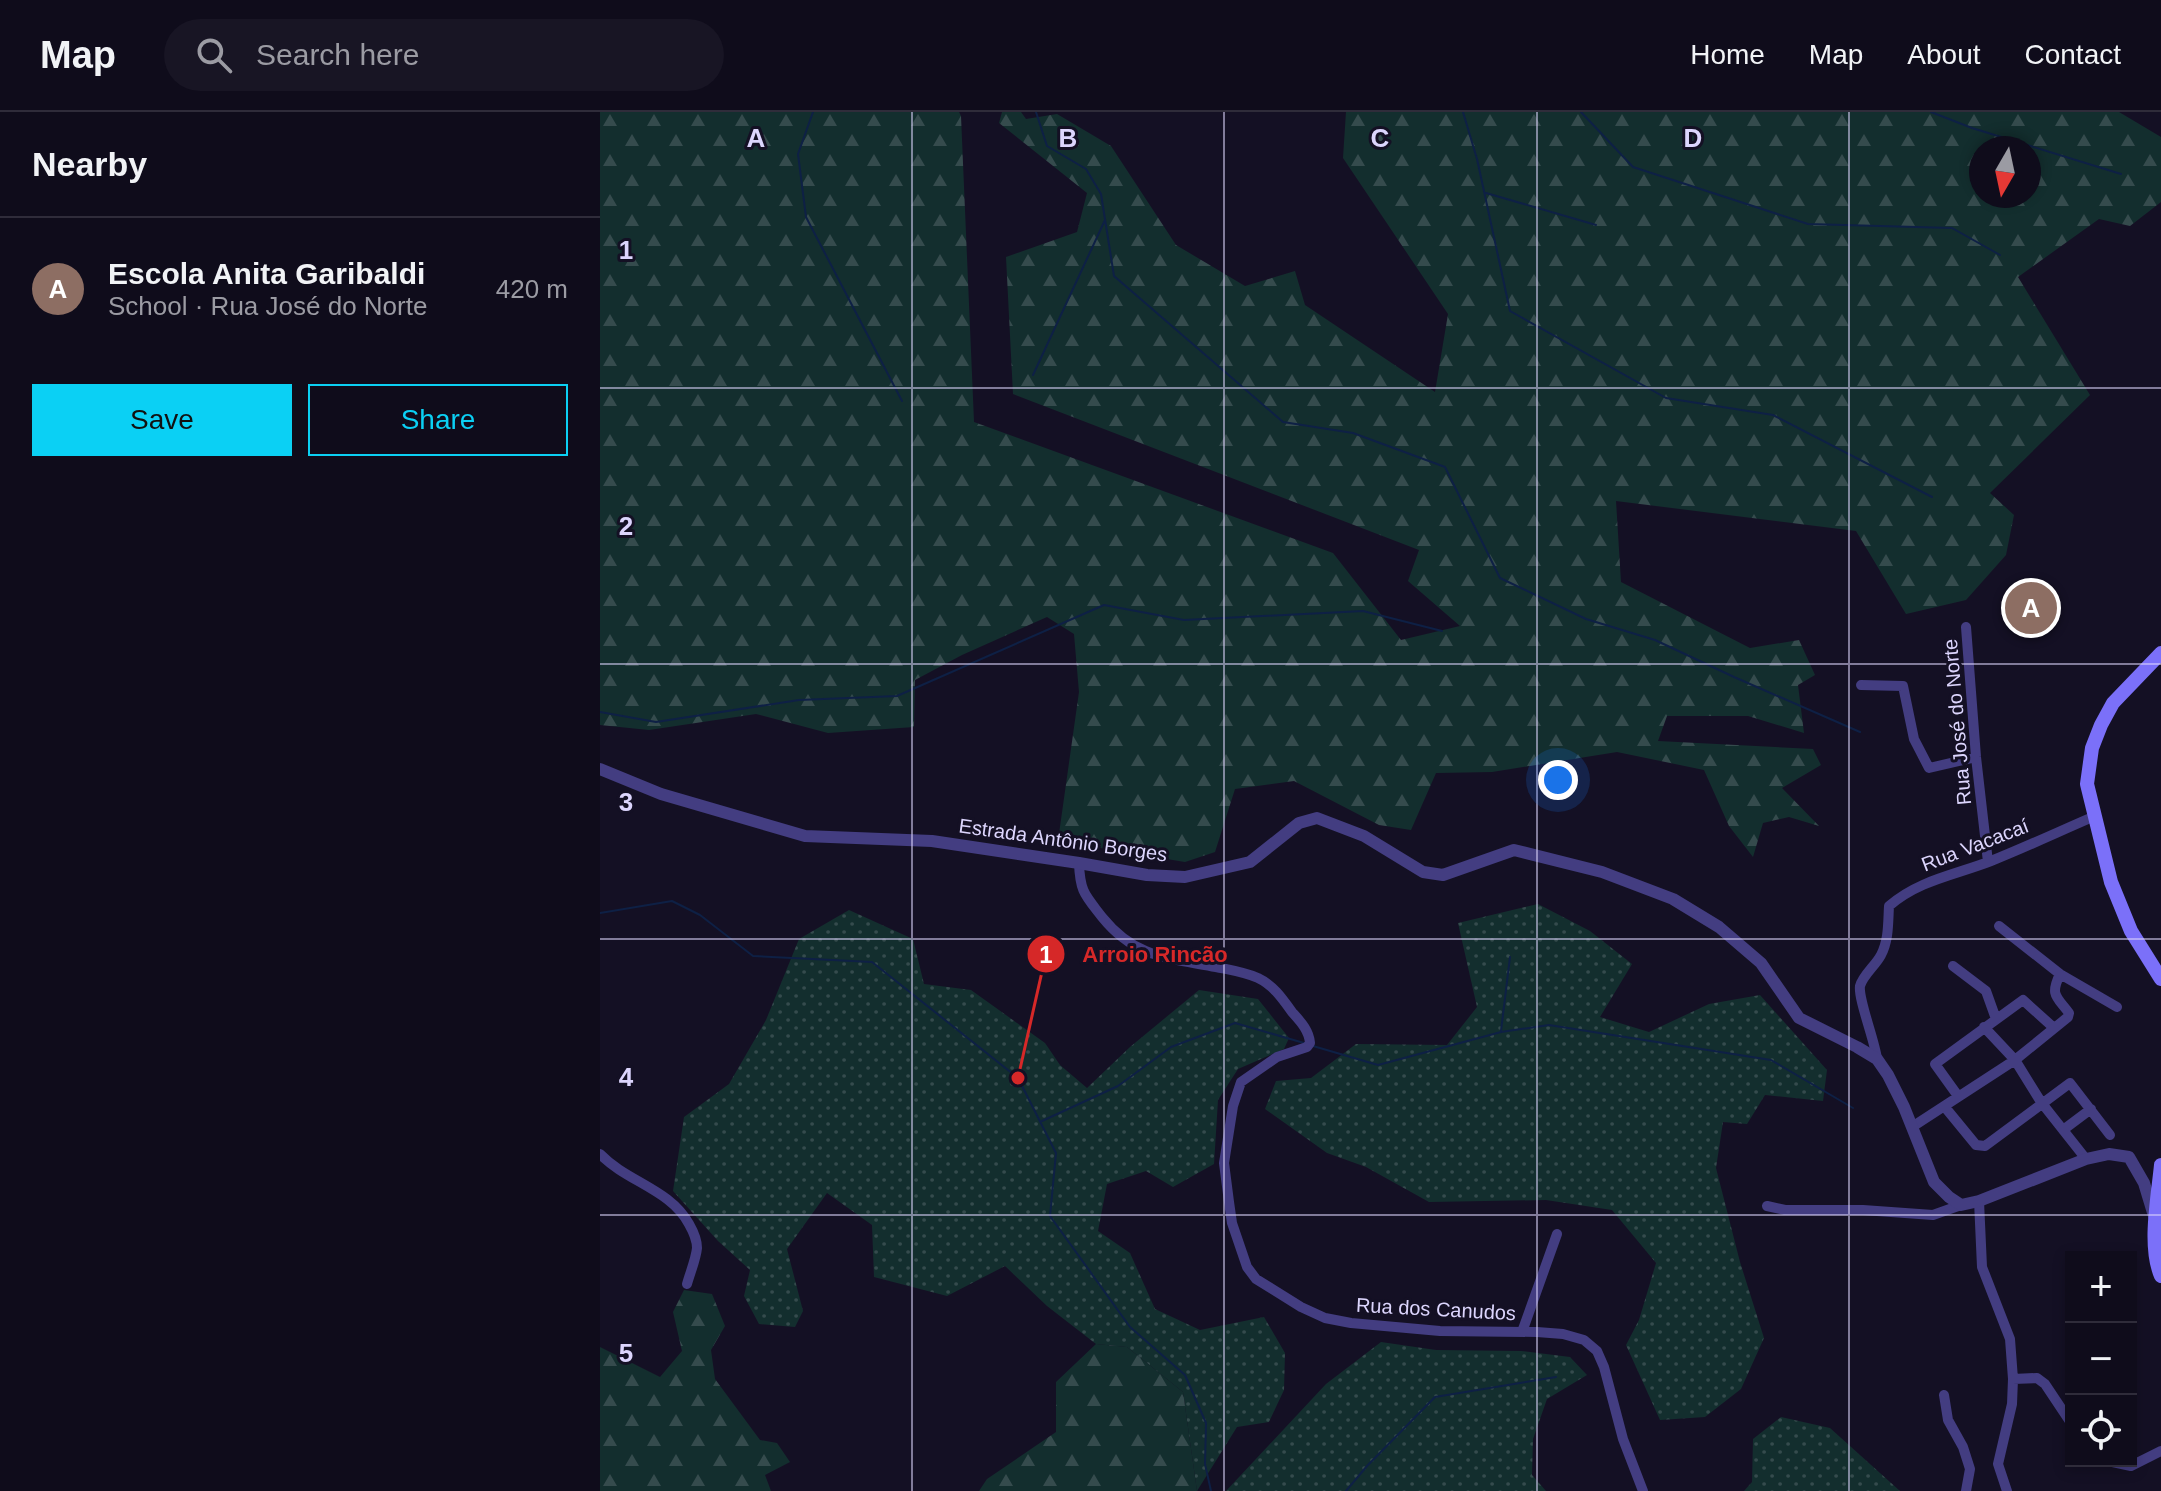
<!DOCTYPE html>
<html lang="en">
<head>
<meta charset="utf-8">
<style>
  :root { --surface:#0f0c1b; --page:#181524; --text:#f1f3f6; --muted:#9b9ba3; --line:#2f2c3a; --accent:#0bd0f4 }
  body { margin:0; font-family:Arial,sans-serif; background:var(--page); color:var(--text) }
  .controls { position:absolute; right:24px; bottom:24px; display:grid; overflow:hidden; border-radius:0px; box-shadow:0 4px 12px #0003 }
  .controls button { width:72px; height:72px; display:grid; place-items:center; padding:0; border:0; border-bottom:2px solid var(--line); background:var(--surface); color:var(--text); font:40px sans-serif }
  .compass { position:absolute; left:1369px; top:24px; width:72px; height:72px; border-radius:50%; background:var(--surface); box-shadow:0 4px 12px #0003; rotate:189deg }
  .you { position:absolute; left:958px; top:668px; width:28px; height:28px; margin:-20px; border:6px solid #fff; border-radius:50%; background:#1a73e8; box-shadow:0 0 0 12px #1a73e833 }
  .badge { display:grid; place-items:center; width:52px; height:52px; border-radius:50%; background:var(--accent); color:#fff; font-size:26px; font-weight:700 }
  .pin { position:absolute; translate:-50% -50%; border:4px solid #fff; box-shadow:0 2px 8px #0006 }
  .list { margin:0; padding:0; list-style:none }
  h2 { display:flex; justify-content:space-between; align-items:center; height:104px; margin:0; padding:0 32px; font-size:34px }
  h2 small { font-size:26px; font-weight:400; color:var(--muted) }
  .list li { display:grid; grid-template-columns:52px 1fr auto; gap:24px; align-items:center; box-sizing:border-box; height:144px; padding:0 32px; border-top:2px solid var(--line) }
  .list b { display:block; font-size:30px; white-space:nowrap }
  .list p { margin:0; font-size:26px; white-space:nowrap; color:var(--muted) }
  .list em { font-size:26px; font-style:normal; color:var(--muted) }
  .actions { display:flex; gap:16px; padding:24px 32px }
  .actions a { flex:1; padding:18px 0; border:2px solid var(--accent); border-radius:0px; text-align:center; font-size:28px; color:var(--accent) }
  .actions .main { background:var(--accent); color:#111 }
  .icon { flex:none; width:44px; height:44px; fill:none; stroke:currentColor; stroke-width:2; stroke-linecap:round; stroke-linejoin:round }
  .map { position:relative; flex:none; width:1561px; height:1379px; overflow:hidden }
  header { display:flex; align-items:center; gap:48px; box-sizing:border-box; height:112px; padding:0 40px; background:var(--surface); border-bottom:2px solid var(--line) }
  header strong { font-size:38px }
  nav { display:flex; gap:44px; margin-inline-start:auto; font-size:28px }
  .search { width:560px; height:72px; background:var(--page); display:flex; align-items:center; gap:20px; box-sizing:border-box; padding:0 28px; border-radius:44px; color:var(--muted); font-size:30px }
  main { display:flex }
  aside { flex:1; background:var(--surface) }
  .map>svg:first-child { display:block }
  .grass { fill:url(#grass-dots) }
  .forest { fill:url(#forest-firs); fill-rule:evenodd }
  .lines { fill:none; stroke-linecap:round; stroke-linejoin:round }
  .stream { stroke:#0e2045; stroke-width:2 }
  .minor { stroke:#433d81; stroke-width:10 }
  .tertiary { stroke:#433d81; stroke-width:12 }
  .secondary { stroke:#7b70f9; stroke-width:14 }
  .grid { fill:none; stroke:#dcd5fd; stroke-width:2; stroke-opacity:0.55 }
  .labels { text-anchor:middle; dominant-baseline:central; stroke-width:6; stroke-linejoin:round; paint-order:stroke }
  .street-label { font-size:20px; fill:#dcd5fd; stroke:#141024 }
  .grid-label { font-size:26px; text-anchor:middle; font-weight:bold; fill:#dcd5fd; stroke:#141024; stroke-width:6; stroke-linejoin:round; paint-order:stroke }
  .leader { fill:none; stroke:#d62828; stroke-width:3 }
  .callout-dot { fill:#d62828; stroke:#141024; stroke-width:3 }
  .mark-label { font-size:24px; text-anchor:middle; font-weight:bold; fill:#fff }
  .callout-label { font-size:22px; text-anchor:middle; font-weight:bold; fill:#d62828; stroke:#141024; stroke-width:6; stroke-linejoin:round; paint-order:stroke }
</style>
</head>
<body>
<header>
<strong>Map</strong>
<div class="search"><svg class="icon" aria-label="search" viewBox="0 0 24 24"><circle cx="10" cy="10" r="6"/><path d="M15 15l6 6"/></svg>Search here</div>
<nav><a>Home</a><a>Map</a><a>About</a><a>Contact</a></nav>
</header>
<main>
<aside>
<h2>Nearby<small></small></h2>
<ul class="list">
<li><span class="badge" style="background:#8d6e63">A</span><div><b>Escola Anita Garibaldi</b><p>School · Rua José do Norte</p></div><em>420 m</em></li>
</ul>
<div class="actions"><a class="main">Save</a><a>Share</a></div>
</aside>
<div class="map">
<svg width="1561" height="1379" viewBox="0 0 1561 1379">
  <defs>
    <pattern id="grass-dots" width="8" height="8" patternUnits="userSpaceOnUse" patternTransform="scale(2)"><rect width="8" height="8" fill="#132e2e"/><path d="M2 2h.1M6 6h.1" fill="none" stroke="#354b4d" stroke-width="1.8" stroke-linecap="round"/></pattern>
    <pattern id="forest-firs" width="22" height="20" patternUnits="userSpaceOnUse" patternTransform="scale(2)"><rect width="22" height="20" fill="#132e2e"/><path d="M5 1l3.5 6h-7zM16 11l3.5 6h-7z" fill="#354b4d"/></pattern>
  </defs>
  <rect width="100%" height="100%" fill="#141024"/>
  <path class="grass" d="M938,792L990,819L1032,852L1000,905L1049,920L1109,892L1160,883L1227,958L1223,989L1165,983L1147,1012L1123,1010L1116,1056L1140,1150L1164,1226L1141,1277L1105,1305L1060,1308L1026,1233L1039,1208L1056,1151L1012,1098L946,1088L829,1090L766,1055L727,1041L665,997L676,969L711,966L756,932L847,933L877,895L858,811Z
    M249,798L313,827L324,872L371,878L445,931L460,953L487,976L530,935L599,878L658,887L689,926L684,937L638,957L618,988L614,1052L573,1075L546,1059L507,1072L498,1119L530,1141L555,1197L600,1218L664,1205L685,1241L684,1278L669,1310L637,1315L597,1379L583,1280L527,1235L496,1232L447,1194L405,1154L347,1184L274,1165L272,1113L227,1081L187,1137L203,1199L195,1215L159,1212L144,1184L150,1158L118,1129L73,1079L84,1005L129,972L166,908L199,827Z
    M781,1230L836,1238L921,1239L970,1245L987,1263L947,1287L933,1327L932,1363L946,1379H626L726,1272Z
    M1181,1305L1230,1316L1300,1379H1144L1152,1370L1153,1327Z"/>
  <path class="forest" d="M0,0H359L361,4L374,310L733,441L801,528L860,514L808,469L819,438L413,282L406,145L477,120L487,81L399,11L402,0H421L426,7L457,2L511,34L576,133L645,174L695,159L705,193L835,280L848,202L743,46L746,0H1519L1561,25V90L1530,114L1499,107L1418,165L1490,283L1390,381L1414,403L1406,443L1366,488L1306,502L1256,419L1016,389L1021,470L1150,536L1199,528L1215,563L1198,573L1204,621L1148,604H1067L1058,629L1213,637L1221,653L1182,676L1219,714L1189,705L1163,711L1153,745L1129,714L1104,658L1017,640L892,660L836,661L811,718L779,713L694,669L635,677L615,740L585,750L458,729L479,580L474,522L447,505L362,543L315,568L314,615L228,621L156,602L49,618L0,613ZM1429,36V84H1381V36Z
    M84,1178L112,1182L125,1214L111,1238L115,1267L160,1328L177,1331L190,1350L165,1363L171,1379H0V1235L60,1265L82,1239L73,1200Z
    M496,1232L527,1235L583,1280L597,1379H379L387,1367L456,1320V1270Z"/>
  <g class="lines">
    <path class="stream" d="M213,0L198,42L206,105L302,289
      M436,0L447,34L486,57L501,82L514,164L683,310L753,321L845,355L900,466L986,507L1055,528L1134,565L1260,620
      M863,0L877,47L910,199L1066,286L1173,303L1332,385
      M981,0L1033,55L1208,112L1352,116L1400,143
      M1331,0L1372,16L1521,62
      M886,81L996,113
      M433,263L505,108
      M0,600L56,610L199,588L297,584L504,493L584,508L763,499L842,519
      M0,801L72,789L100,803L153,844L272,850L418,966L456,1041L450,1104L530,1215L585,1263L606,1311L605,1352L611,1379
      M901,919L910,845
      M713,934L778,953L901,920L949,913L1171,948L1253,996
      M442,1009L518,974L571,935L635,911L704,931
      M746,1379L767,1354L835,1285L956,1265"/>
    <path class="minor" d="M1366,515L1376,645L1388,750
      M1261,573L1303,574L1314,627L1329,656L1376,645
      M479,751C480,780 485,783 502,805C535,846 568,846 616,855C630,858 644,860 658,866C673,873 682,886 692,900C700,909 709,918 710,931L707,935L677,945L641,970L633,994L624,1051L629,1090L632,1111L647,1155L656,1167L701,1195L725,1206L751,1211L840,1219L937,1220L963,1222L984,1228L997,1239L1004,1255L1023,1327L1043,1379
      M1399,814L1460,862L1517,895
      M1353,854L1386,879L1396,907
      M1384,915L1415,948L1441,990L1486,1047
      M1277,947C1275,929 1258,887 1260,874C1263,863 1276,853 1281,843C1289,828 1288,810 1289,794C1319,768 1355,763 1391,749C1426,735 1460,719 1495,704
      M1358,984L1335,952L1423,888L1454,916
      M1344,994L1376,1033L1385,1034L1470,971L1510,1023
      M1312,1015L1415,948L1468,905L1469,901C1456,884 1450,883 1460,862
      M1463,1018L1491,997
      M0,1042C27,1070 70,1077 89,1112C93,1119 97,1127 97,1136C96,1147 90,1161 87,1172
      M1379,1089L1382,1155L1410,1227L1413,1267L1412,1292L1398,1352L1407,1379
      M1167,1094L1185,1098H1263L1333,1103L1361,1093
      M922,1220L957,1122
      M1413,1267L1437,1266L1445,1272L1471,1311
      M1344,1283L1348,1308L1363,1335L1370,1357L1366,1379
      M1508,1349L1531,1354L1561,1339"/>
    <path class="tertiary" d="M0,657L61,682L205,724L332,729L479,751L547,763L585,765L650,750L699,711L717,706L764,724L823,760L843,763L914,738L1002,760L1073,787L1119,815L1161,851L1199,906L1257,935L1277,947L1288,963L1304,995L1334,1070L1349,1085L1361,1093L1379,1089L1486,1047L1509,1042L1529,1045L1544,1071L1554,1104"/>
    <path class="secondary" d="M1561,541L1513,591L1501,613L1492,636L1487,672L1511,770L1531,819L1561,867
      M1561,1053C1558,1085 1548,1134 1561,1164"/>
  </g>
  <path class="grid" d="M312,0V1379M624,0V1379M937,0V1379M1249,0V1379M0,276H1561M0,552H1561M0,827H1561M0,1103H1561"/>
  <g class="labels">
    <g class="street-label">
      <text transform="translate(1357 610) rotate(-95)">Rua José do Norte</text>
      <text transform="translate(463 728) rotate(8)">Estrada Antônio Borges</text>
      <text transform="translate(1375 733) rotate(-21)">Rua Vacacaí</text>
      <text transform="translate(836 1197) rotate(3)">Rua dos Canudos</text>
    </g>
  </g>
  <g class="grid-label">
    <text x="156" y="35">A</text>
    <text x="468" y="35">B</text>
    <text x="780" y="35">C</text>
    <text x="1093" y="35">D</text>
    <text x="26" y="147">1</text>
    <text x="26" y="423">2</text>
    <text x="26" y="699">3</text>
    <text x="26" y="974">4</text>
    <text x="26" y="1250">5</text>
  </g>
  <path class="leader" d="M418 966L446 842"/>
  <g class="callout-dot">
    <circle cx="418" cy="966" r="8"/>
    <circle cx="446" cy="842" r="20"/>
  </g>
  <g class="mark-label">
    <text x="446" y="851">1</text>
  </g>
  <g class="callout-label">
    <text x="555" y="850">Arroio Rincão</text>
  </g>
</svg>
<div class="controls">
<button>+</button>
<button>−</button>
<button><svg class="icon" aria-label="locate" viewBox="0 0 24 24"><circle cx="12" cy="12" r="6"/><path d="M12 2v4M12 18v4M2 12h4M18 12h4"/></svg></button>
</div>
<svg class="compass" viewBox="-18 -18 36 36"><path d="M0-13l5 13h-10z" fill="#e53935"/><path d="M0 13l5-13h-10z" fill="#9b9ba3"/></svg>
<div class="you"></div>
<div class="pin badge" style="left:1431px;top:496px;background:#8d6e63">A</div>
</div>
</main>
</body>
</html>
